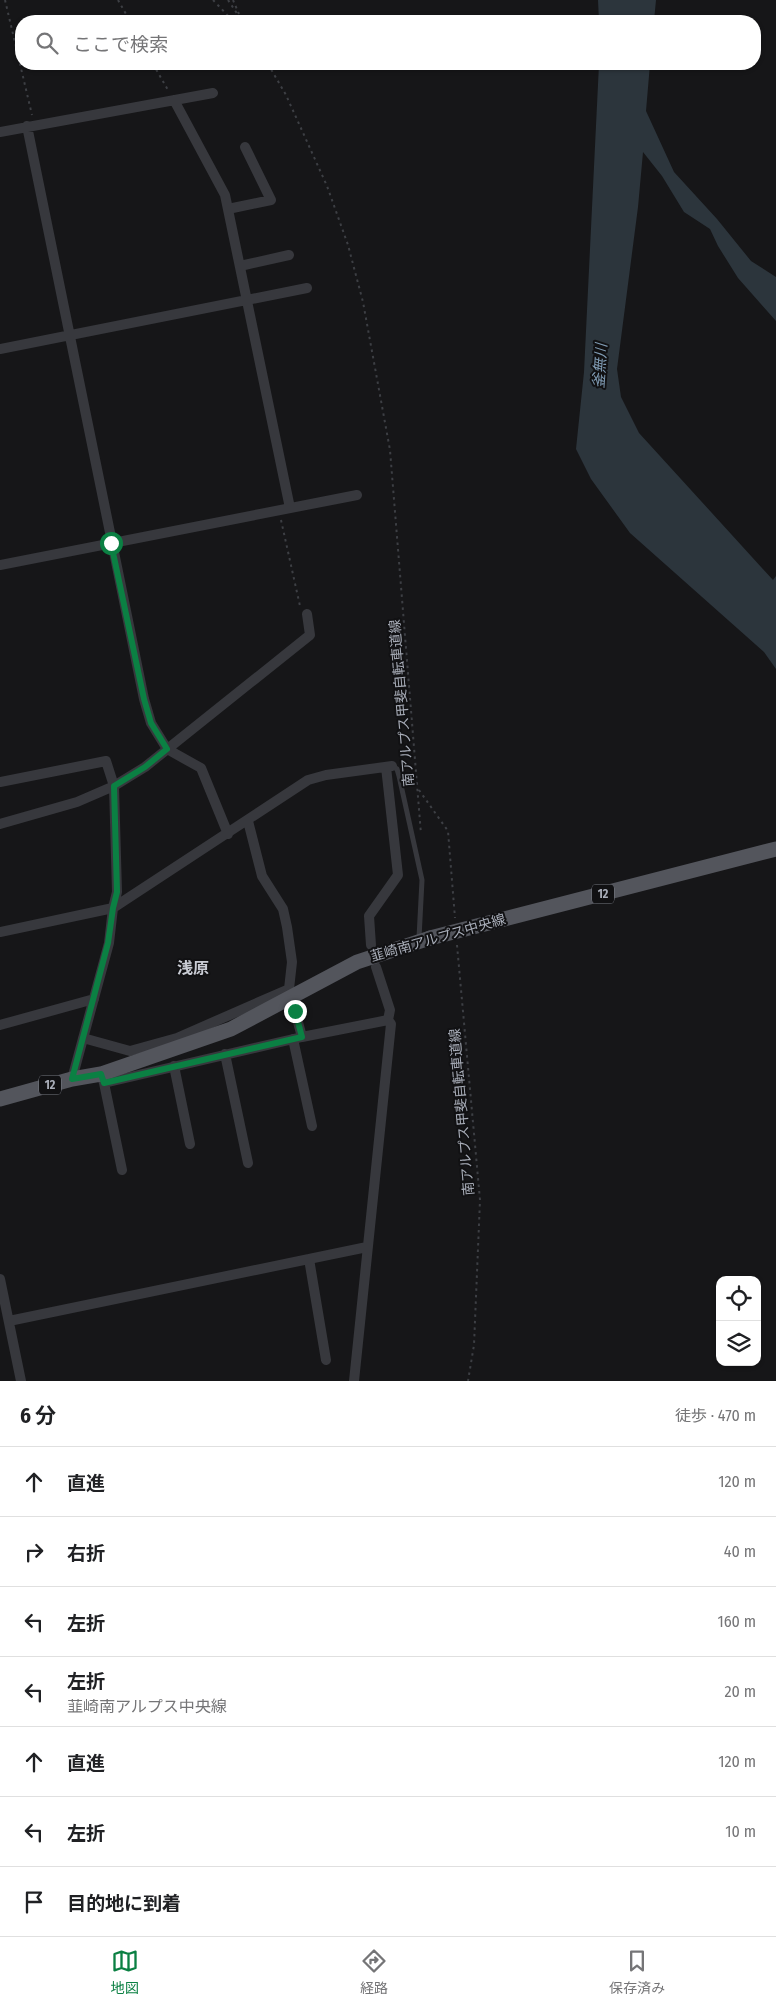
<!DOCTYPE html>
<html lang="ja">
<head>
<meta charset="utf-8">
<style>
  :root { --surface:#fff; --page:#f6f6f6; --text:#202124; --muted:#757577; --line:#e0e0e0; --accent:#0b8043 }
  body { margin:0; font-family:"Fira Sans Condensed","Noto Sans JP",sans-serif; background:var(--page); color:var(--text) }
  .controls { position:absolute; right:15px; bottom:15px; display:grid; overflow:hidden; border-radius:10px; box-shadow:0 1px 4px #0004 }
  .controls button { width:45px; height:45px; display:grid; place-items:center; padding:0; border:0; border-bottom:1px solid var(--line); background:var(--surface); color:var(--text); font:25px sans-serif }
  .stop { position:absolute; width:15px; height:15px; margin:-11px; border:4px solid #0b8043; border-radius:50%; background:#fff }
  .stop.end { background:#0b8043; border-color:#fff; box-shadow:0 1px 5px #0008 }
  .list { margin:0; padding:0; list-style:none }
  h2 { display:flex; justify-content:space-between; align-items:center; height:65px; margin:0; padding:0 20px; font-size:21px }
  h2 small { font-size:16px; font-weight:400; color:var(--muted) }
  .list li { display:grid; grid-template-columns:32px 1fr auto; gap:15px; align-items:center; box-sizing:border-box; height:70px; padding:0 20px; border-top:1px solid var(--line) }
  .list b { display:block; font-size:19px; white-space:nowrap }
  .list p { margin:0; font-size:16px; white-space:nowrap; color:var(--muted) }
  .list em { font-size:16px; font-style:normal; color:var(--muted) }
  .icon { flex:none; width:28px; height:28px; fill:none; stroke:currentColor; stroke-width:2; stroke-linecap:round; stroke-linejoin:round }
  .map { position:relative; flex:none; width:776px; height:1381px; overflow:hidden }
  .search { position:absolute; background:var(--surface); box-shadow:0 1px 4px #0004; left:15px; right:15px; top:15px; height:55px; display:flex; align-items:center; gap:12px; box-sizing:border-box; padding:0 18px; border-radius:20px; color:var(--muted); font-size:19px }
  .sheet { height:555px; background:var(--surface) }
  nav { display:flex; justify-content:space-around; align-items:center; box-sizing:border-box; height:70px; border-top:1px solid var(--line); background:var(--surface); font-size:14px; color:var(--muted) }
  nav a { display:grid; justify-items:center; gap:2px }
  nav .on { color:var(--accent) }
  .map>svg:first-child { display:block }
  .water { fill:#2c353c }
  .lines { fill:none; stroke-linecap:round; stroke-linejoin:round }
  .path { stroke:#3d3f44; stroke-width:2; stroke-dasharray:2.5 4; stroke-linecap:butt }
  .service { stroke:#37383d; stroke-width:5 }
  .minor { stroke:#37383d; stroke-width:10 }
  .primary { stroke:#53555c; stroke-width:15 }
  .primary-bridge { stroke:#53555c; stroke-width:15 }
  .route { stroke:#0b8043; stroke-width:6 }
  .labels { text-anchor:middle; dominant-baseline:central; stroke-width:4; stroke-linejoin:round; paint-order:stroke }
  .shield { fill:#111113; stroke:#7b7e86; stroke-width:1 }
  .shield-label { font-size:12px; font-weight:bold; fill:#a8adb8 }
  .street-label { font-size:14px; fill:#a8adb8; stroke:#111113 }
  .water-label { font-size:15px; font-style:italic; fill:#7f9bb3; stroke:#111113 }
  .quarter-label { font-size:16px; font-weight:bold; fill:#c9ccd4; stroke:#111113 }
</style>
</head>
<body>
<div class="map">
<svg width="776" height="1381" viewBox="0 0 776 1381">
  <rect width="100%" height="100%" fill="#161618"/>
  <path class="water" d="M598,0H656L654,21H599Z
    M599,64H650L646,111L674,172L717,219L751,261L776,277V321L738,278L718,246L710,229L684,212L662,176L643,152L638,207L617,369L621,397L639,433L773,580L776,576V669L764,652L630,533L591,479L576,449L584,372Z"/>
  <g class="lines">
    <path class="path" d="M5,0L32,115
      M118,0L130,21
      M213,0L233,21
      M228,0L242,21
      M233,0L239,14
      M153,64L168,90
      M268,64L286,95L327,186L348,245L363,302L390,450L421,834
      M281,520L300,606
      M419,790L448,831L455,918
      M457,945L480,1200L474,1345L468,1381"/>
    <path class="service" d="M392,766L397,769L399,776L422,880L419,938"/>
    <path class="minor" d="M174,100L225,195L290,508
      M27,126L144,699L151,723L167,749L201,768L228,834
      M0,132L213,93
      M228,209L271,200L245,147
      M240,266L289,255
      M0,349L307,288
      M0,565L357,495
      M0,782L106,761L114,786L117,892L113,908L109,943L72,1079
      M0,824L77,802L114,786L145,767L310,635L307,614
      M0,932L113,908L308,780L326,775L392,766
      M371,945L369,916L398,875L386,767
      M376,967L390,1010L388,1020
      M295,1011L302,1037
      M0,1025L94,999
      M83,1038L130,1051L177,1038L289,989L292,962L287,927L283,909L262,876L248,821
      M293,1039L312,1126
      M225,1054L248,1163
      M174,1066L190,1144
      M101,1074L104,1083L302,1037L388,1020L391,1024L354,1381
      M104,1083L122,1170
      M309,1259L326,1360
      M0,1279L21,1381
      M9,1321L367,1247"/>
    <path class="primary" d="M0,1099L72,1079L101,1074L231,1029L357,962L430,938"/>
    <path class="primary-bridge" d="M430,938L776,849"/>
  </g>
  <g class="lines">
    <path class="route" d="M111,543L144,699L151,723L167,749L145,767L114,786L117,892L113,908L108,943L72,1079L101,1074L104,1083L302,1037L295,1011"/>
  </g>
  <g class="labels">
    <g class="shield">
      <rect x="592" y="884.5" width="22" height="19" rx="4"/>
      <rect x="39" y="1075.5" width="22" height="19" rx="4"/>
    </g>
    <g class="shield-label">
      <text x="603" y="894">12</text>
      <text x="50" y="1085">12</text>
    </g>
    <g class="street-label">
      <text transform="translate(402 703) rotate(-95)">南アルプス甲斐自転車道線</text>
      <text transform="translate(438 938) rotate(-16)">韮崎南アルプス中央線</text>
      <text transform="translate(462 1112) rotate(-95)">南アルプス甲斐自転車道線</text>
    </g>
    <g class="water-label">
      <text transform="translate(600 366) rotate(-86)">釜無川</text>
    </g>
    <g class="quarter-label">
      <text x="193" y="968">浅原</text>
    </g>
  </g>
</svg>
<div class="controls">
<button><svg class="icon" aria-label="locate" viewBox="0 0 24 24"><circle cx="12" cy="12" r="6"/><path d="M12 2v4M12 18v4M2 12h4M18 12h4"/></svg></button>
<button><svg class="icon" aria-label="layers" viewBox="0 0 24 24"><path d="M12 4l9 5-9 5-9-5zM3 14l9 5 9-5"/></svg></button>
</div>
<div class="stop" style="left:111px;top:543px"></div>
<div class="stop end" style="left:295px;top:1011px"></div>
<div class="search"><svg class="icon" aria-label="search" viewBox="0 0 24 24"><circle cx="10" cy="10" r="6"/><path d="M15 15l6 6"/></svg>ここで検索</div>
</div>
<section class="sheet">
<h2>6 分<small>徒歩 · 470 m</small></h2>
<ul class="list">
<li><svg class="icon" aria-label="ahead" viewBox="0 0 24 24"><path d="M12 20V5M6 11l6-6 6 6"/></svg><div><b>直進</b></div><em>120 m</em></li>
<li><svg class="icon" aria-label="right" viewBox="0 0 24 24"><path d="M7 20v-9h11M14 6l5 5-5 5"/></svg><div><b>右折</b></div><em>40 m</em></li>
<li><svg class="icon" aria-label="left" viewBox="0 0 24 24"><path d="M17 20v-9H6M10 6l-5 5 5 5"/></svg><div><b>左折</b></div><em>160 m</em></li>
<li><svg class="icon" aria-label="left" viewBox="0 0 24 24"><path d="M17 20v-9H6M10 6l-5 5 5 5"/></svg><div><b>左折</b><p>韮崎南アルプス中央線</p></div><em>20 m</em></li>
<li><svg class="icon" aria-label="ahead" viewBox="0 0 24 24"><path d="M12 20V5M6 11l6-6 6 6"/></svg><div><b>直進</b></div><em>120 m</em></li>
<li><svg class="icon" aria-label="left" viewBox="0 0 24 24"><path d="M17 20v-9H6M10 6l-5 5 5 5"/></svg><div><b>左折</b></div><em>10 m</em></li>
<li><svg class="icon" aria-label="arrive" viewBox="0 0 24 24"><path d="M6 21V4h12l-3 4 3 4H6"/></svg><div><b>目的地に到着</b></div></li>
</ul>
</section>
<nav>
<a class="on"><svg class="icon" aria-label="map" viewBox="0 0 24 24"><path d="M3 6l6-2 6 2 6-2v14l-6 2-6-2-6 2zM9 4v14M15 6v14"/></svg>地図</a>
<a><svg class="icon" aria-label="directions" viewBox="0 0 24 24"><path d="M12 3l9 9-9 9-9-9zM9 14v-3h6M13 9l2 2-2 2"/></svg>経路</a>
<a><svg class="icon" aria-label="saved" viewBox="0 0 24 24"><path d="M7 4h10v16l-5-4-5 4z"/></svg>保存済み</a>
</nav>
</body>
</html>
